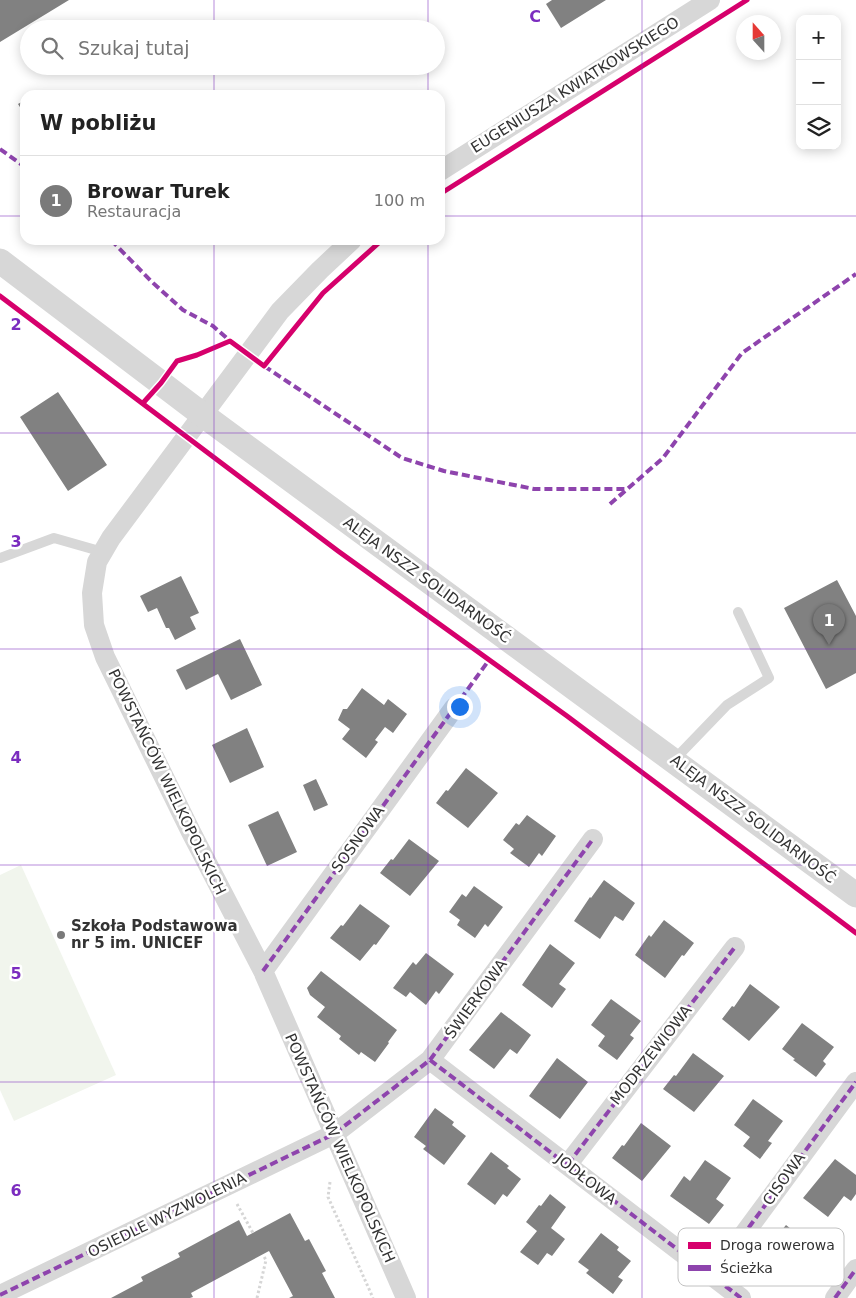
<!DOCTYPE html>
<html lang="pl">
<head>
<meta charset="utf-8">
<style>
  :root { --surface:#fff; --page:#f2f2f2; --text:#222; --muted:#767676; --line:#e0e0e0; --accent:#7a7a7a }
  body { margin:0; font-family:"DejaVu Sans",sans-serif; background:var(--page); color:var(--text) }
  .controls { position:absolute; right:15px; top:15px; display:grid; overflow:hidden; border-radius:10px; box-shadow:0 2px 12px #0003 }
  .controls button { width:45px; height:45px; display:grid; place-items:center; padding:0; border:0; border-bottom:1px solid var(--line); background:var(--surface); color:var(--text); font:25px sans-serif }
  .compass { position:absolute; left:736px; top:15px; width:45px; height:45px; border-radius:50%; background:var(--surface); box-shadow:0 2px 12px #0003; rotate:339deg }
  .you { position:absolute; left:459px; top:706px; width:18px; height:18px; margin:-12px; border:4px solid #fff; border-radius:50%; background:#1a73e8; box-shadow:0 0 0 8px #1a73e833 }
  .badge { display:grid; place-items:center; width:32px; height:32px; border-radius:50%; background:var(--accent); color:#fff; font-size:16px; font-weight:700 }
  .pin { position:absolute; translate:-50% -41px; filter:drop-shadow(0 1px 2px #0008) }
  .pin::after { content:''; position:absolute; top:26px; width:18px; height:15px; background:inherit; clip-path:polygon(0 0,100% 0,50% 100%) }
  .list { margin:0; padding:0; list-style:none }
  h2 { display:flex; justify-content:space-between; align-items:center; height:65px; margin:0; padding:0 20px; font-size:21px }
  h2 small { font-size:16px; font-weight:400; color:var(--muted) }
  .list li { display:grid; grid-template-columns:32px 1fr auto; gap:15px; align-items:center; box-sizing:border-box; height:90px; padding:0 20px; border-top:1px solid var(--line) }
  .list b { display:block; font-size:19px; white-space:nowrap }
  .list p { margin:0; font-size:16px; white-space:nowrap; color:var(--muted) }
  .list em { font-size:16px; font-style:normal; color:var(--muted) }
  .icon { flex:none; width:28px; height:28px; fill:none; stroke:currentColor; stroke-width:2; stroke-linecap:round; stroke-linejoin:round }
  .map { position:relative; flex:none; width:856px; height:1298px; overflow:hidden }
  .search { position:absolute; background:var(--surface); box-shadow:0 2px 12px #0003; left:20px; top:20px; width:425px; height:55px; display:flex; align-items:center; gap:12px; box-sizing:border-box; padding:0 18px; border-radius:28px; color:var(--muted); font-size:19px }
  .panel { position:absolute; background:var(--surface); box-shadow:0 2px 12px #0003; left:20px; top:90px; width:425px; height:155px; border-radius:15px }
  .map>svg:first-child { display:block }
  .green { fill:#f1f5ed }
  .building { fill:#818181 }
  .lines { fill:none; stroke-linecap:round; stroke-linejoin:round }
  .path { stroke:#d6d6d6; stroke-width:3; stroke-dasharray:2.5 2.5; stroke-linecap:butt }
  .service { stroke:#d7d7d7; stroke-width:10 }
  .minor { stroke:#d7d7d7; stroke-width:20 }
  .tertiary { stroke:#d7d7d7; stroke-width:25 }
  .quiet { stroke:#8e44ad; stroke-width:4; stroke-dasharray:8 4; stroke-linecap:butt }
  .cycleway-casing { stroke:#fff; stroke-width:8 }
  .cycleway { stroke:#d6006c; stroke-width:5 }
  .grid { fill:none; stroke:#7b2cbf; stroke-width:1; stroke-opacity:0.55 }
  .poi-dot { fill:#7a7a7a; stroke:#fff; stroke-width:2 }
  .labels { text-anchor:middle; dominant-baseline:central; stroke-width:5; stroke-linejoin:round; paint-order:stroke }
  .street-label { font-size:15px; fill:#333; stroke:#fff }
  .poi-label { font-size:15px; font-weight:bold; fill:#333; stroke:#fff; text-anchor:start }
  .key { fill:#fff; stroke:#c2c2c2; stroke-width:1 }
  .key-label { font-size:14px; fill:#333 }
  .grid-label { font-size:16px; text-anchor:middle; font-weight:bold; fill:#7b2cbf; stroke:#fff; stroke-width:5; stroke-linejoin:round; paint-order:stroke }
</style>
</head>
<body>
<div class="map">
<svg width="856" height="1298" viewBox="0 0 856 1298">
  <rect width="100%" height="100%" fill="#fff"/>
  <path class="green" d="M21,865L116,1075L14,1121L0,1090V875Z"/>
  <path class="building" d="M0,0H69L0,42Z
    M552,0H606L561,28L546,4Z
    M25,100V115L18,104Z
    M58,392L107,465L68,491L20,417Z
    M181,576L199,613L190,617L196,629L175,640L169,628H166L157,608L148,612L140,596Z
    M837,580L856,616V673L826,689L784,608Z
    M240,639L262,685L231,700L218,674L186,690L176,670Z
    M362,688L384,705L388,699L407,714L393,733L385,727L375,740L378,742L366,758L342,739L350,729L338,720L343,709H347Z
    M247,728L264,767L230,783L212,745Z
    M466,768L498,793L468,828L436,803L446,790L448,791Z
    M316,779L328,805L314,811L303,785Z
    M278,811L297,852L267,866L248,825Z
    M527,815L556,836L542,856L539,853L529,867L510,853L514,849L503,840L516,823L519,825Z
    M409,839L439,861L410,896L380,873L391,859L393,860Z
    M604,880L635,903L623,921L615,916L600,939L574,921L590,897L591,898Z
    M474,886L503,907L488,927L485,924L475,938L457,925L460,920L449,912L462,894L466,897Z
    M360,904L390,926L376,945L374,944L360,961L330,938L341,925L343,926Z
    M664,920L694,943L684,956L682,955L665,978L635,955L649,935L651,937Z
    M550,944L575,963L559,984L566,989L552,1008L522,985Z
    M426,953L454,974L439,994L436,991L426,1005L410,992L406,997L393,988L413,962L416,965Z
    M321,971L397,1030L388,1042L389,1043L375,1062L361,1052L359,1055L339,1039L341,1036L317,1017L325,1007L310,995L307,988Z
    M750,984L780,1007L749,1041L722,1019L732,1006L734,1007Z
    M611,999L641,1021L630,1035L634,1038L617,1060L598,1046L605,1036L591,1025Z
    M501,1012L531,1035L517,1054L510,1049L494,1069L469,1050Z
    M802,1023L834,1047L823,1061L826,1064L816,1077L793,1060L795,1059L782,1049Z
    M693,1053L724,1076L694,1112L663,1089L674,1075L676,1076Z
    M557,1058L588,1082L560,1119L529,1096Z
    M753,1099L783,1121L768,1141L772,1143L760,1159L743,1146L750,1137L734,1125Z
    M435,1108L454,1122L452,1125L466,1136L444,1165L423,1149L426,1146L414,1137Z
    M641,1123L671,1146L642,1181L612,1158L622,1145L624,1146Z
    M491,1152L509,1166L507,1168L521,1179L507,1197L503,1194L495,1205L467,1184Z
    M835,1159L856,1175V1194L851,1201L844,1196L828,1217L803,1198Z
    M705,1160L731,1178L716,1199L724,1205L709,1224L670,1196L684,1176L690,1181Z
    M550,1194L566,1207L551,1228L565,1239L552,1256L547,1253L538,1265L520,1252L537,1231L526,1222L539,1205L541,1206Z
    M290,1213L305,1241L309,1239L326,1271L322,1273L335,1298H289L293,1296L269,1251L191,1293L193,1297L190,1298H111L143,1281L141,1277L180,1257L178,1253L239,1220L247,1236Z
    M786,1225L816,1249L802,1268L795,1262L779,1284L754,1264Z
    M601,1233L619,1247L617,1250L631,1261L618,1277L623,1280L613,1294L586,1273L589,1270L578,1262Z"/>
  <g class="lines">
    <path class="path" d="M330,1182L328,1197L373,1298
      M237,1204L253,1233
      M257,1298L266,1260L263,1255"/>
    <path class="service" d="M0,558L54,538L103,552
      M674,760L727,705L769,678L738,612"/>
    <path class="minor" d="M440,171L710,0
      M352,240L320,270L280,311L111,538L97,562L92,593L94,625L105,657L191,832L263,971L406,1298
      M263,971L454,708
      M430,1060L741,1298
      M568,1164L735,947
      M713,1276L856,1082
      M0,1295L334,1134L430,1060L593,839
      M835,1298L856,1269"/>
    <path class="tertiary" d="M0,261L203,415L856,895"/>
    <path class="quiet" d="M0,149L25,167
      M111,240L152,282L183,310L213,326L230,341L226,342
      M264,366L402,458L444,471L534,489H626
      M610,504L663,458L742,353L856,274
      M263,971L489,660
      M430,1060L741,1298
      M568,1164L735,947
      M713,1276L856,1082
      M0,1295L334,1134L430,1060L593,839
      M835,1298L856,1269"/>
    <defs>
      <path id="cycleway" d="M440,194L747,0
        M0,296L338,551L567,716L856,933
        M143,403L161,383L177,361L197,355L230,341L264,366L323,293L382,240"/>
    </defs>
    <use href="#cycleway" class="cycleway-casing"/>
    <use href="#cycleway" class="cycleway"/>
  </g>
  <path class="grid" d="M214,0V29M428,0V29M642,0V1298M214,66V95M428,66V95M0,216H25M440,216H856M214,240V1298M428,240V1298M0,433H856M0,649H856M0,865H856M0,1082H856"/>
  <circle class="poi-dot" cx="61" cy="935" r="5"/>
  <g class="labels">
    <g class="street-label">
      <text transform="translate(575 85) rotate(-32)">EUGENIUSZA KWIATKOWSKIEGO</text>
      <text transform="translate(427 580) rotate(36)">ALEJA NSZZ SOLIDARNOŚĆ</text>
      <text transform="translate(167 782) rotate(64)">POWSTAŃCÓW WIELKOPOLSKICH</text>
      <text transform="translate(753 819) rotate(37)">ALEJA NSZZ SOLIDARNOŚĆ</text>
      <text transform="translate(358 839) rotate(-54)">SOSNOWA</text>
      <text transform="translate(476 999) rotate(-54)">ŚWIERKOWA</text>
      <text transform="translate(651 1055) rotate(-52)">MODRZEWIOWA</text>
      <text transform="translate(340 1148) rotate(66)">POWSTAŃCÓW WIELKOPOLSKICH</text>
      <text transform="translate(586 1179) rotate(38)">JODŁOWA</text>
      <text transform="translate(784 1179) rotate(-54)">CISOWA</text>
      <text transform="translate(167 1215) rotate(-26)">OSIEDLE WYZWOLENIA</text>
    </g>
    <g class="poi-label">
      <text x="71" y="926">Szkoła Podstawowa<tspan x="71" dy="17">nr 5 im. UNICEF</tspan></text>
    </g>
  </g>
  <rect x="678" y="1228" width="166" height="58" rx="8" class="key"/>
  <rect x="688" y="1242" width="23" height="7" fill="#d6006c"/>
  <rect x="688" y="1265" width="23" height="6" fill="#8e44ad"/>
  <g class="key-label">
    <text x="720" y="1250">Droga rowerowa</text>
    <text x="720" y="1273">Ścieżka</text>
  </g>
  <g class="grid-label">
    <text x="535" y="22">C</text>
    <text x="16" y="330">2</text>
    <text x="16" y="547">3</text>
    <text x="16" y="763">4</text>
    <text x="16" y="979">5</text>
    <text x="16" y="1196">6</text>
  </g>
</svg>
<div class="controls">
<button>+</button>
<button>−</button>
<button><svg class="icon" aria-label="layers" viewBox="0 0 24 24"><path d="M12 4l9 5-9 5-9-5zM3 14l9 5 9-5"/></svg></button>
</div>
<svg class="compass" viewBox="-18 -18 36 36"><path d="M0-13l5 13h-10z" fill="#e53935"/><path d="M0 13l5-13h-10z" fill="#767676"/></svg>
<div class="you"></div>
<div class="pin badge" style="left:829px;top:645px">1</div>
<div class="search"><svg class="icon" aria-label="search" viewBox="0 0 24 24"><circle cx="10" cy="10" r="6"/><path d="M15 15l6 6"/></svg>Szukaj tutaj</div>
<section class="panel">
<h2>W pobliżu<small></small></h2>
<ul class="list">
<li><span class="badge">1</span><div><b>Browar Turek</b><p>Restauracja</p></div><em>100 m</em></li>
</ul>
</section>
</div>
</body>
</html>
